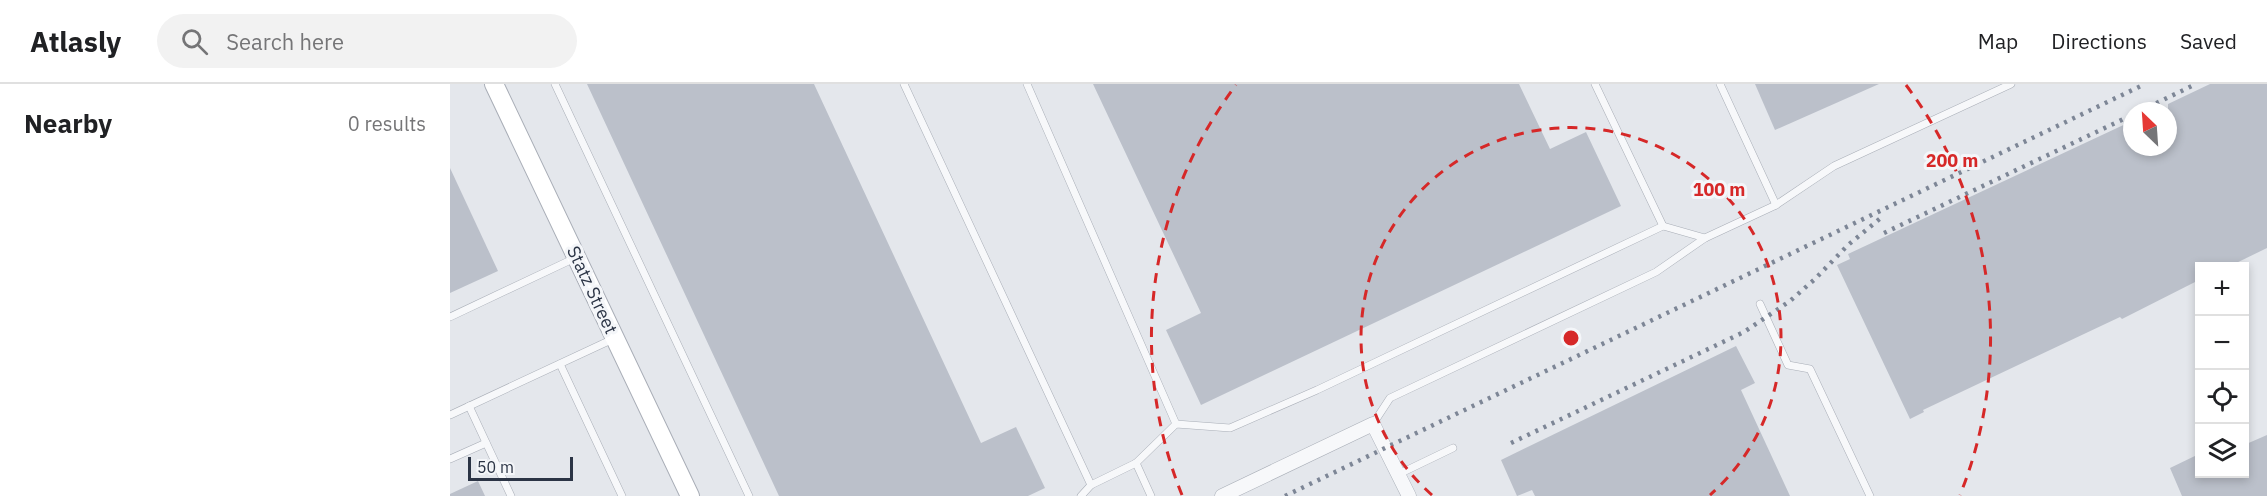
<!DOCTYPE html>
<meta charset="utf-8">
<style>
body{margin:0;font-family:"IBM Plex Sans",sans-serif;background:#f2f2f2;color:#202124}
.controls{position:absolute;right:18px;bottom:18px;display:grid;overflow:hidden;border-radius:0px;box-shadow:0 3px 9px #0003}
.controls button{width:54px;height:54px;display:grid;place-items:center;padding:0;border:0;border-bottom:2px solid #e0e0e0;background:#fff;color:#202124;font:30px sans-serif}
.compass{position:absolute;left:1673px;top:18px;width:54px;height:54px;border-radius:50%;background:#fff;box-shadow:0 3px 9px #0003;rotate:335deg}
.scale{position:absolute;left:18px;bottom:15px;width:105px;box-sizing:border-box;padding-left:6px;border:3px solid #2b3445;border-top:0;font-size:16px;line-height:21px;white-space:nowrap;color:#2b3445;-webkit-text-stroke:4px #f4f6f9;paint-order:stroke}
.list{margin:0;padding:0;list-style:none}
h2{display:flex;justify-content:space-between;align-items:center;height:78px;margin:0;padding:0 24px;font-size:26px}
h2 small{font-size:20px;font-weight:400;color:#757577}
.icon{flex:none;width:33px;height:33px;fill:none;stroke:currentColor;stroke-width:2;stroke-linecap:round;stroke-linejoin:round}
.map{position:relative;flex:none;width:1817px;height:412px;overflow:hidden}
header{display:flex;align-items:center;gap:36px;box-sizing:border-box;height:84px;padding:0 30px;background:#fff;border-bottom:2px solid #e0e0e0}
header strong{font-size:28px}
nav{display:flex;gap:33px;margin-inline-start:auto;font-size:21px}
.search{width:420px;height:54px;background:#f2f2f2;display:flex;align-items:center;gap:15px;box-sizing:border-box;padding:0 21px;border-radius:33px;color:#757577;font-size:22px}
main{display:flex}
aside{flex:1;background:#fff}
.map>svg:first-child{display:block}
.building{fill:#bbc0ca}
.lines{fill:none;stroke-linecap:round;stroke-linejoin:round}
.lane-casing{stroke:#a9aeb7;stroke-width:8}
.street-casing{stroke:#a9aeb7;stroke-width:15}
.secondary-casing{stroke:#a9aeb7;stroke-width:20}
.lane{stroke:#f7f8fa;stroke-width:7}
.street{stroke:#f7f8fa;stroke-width:14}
.secondary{stroke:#fff;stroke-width:18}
.rail{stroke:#7d8696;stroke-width:4.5;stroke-dasharray:3 6;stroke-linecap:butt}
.ring{fill:none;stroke:#d62828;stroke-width:3;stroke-dasharray:10 8}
.labels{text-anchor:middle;stroke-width:6;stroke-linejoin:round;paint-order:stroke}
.street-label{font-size:18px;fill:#2b3445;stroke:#f4f6f9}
.centre{fill:#d62828;stroke:#f4f6f9;stroke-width:3}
.ring-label{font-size:18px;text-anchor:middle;font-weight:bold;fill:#d62828;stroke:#f4f6f9;stroke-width:6;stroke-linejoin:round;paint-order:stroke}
</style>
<header>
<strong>Atlasly</strong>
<div class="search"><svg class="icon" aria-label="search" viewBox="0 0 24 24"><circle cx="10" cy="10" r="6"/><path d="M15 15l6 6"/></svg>Search here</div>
<nav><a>Map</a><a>Directions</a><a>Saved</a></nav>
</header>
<main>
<aside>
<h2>Nearby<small>0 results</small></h2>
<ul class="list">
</ul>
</aside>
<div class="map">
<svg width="1817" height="412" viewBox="0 0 1817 412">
<rect width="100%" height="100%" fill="#e4e7ec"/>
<g class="building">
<path d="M137,0h227l167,359 35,-16 29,61 -17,8h-249z"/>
<path d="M643,0h426l31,65 36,-17 35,74 -420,199 -35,-75 35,-17z"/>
<path d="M1305,0h124l-104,46z"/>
<path d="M1760,0h57v164l-39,19h-29v13l-77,39 -2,-2 -197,93 1,2 -14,7 -73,-154 13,-6 -2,-5 284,-133v26h36v-43z"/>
<path d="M0,84l48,103 -48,22z"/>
<path d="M1286,262l19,37 -14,7 49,106h-255l-3,-6 -15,6 -16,-36z"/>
<path d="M1817,351v61h-85l-12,-28 29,-14v20h45v-29z"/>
<path d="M28,397l7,15h-35v-2z"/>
</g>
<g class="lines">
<g class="lane-casing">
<g id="lane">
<path d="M105,0l194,412"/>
<path d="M454,0l187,401"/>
<path d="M577,0l149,340"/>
<path d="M1145,0l68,142"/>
<path d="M1270,0l56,121"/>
<path d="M1310,220l28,61 22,4 60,127"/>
<path d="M0,233l125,-59"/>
<path d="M110,280l62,132"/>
<path d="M19,322l42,90"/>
<path d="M0,331l163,-76"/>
<path d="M923,340l17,-26 266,-126 49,-34 71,-33 58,-39 177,-82"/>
<path d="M0,375l36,-16"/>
<path d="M686,379l15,33"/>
<path d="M949,390l54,-26"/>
<path d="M631,412l10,-11 45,-22 40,-39 54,4 87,-38 346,-164 42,12"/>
</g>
</g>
<g class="street-casing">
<path id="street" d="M772,412l151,-72 36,72"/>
</g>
<g class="secondary-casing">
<path id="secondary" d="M44,0l196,412"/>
</g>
<use href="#lane" class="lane"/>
<use href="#street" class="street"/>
<use href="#secondary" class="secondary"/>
<g class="rail">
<path d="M1690,27l56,-27"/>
<path d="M1434,149l248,-118"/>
<path d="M1061,359l233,-111 46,-31 25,-22 33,-34 34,-28"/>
<path d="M835,412l860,-412"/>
</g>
</g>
<g class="ring">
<path d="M982 411A210 210 0 1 1 1260 411"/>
<path d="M732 411A420 420 0 0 1 786 1M1456 1A420 420 0 0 1 1510 411"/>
</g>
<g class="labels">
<g class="street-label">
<text transform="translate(142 206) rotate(65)" y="6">Statz Street</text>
</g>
</g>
<circle cx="1121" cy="254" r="9" class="centre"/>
<g class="ring-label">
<text x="1502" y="83">200 m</text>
<text x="1269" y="112">100 m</text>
</g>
</svg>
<div class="controls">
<button>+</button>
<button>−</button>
<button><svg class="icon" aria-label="locate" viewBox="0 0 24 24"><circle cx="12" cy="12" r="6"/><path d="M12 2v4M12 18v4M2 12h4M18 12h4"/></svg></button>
<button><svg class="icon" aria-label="layers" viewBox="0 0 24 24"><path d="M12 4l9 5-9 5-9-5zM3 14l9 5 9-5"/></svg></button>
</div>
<svg class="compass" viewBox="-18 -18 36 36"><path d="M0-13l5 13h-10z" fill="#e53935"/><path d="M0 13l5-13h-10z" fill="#757577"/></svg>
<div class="scale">50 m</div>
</div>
</main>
